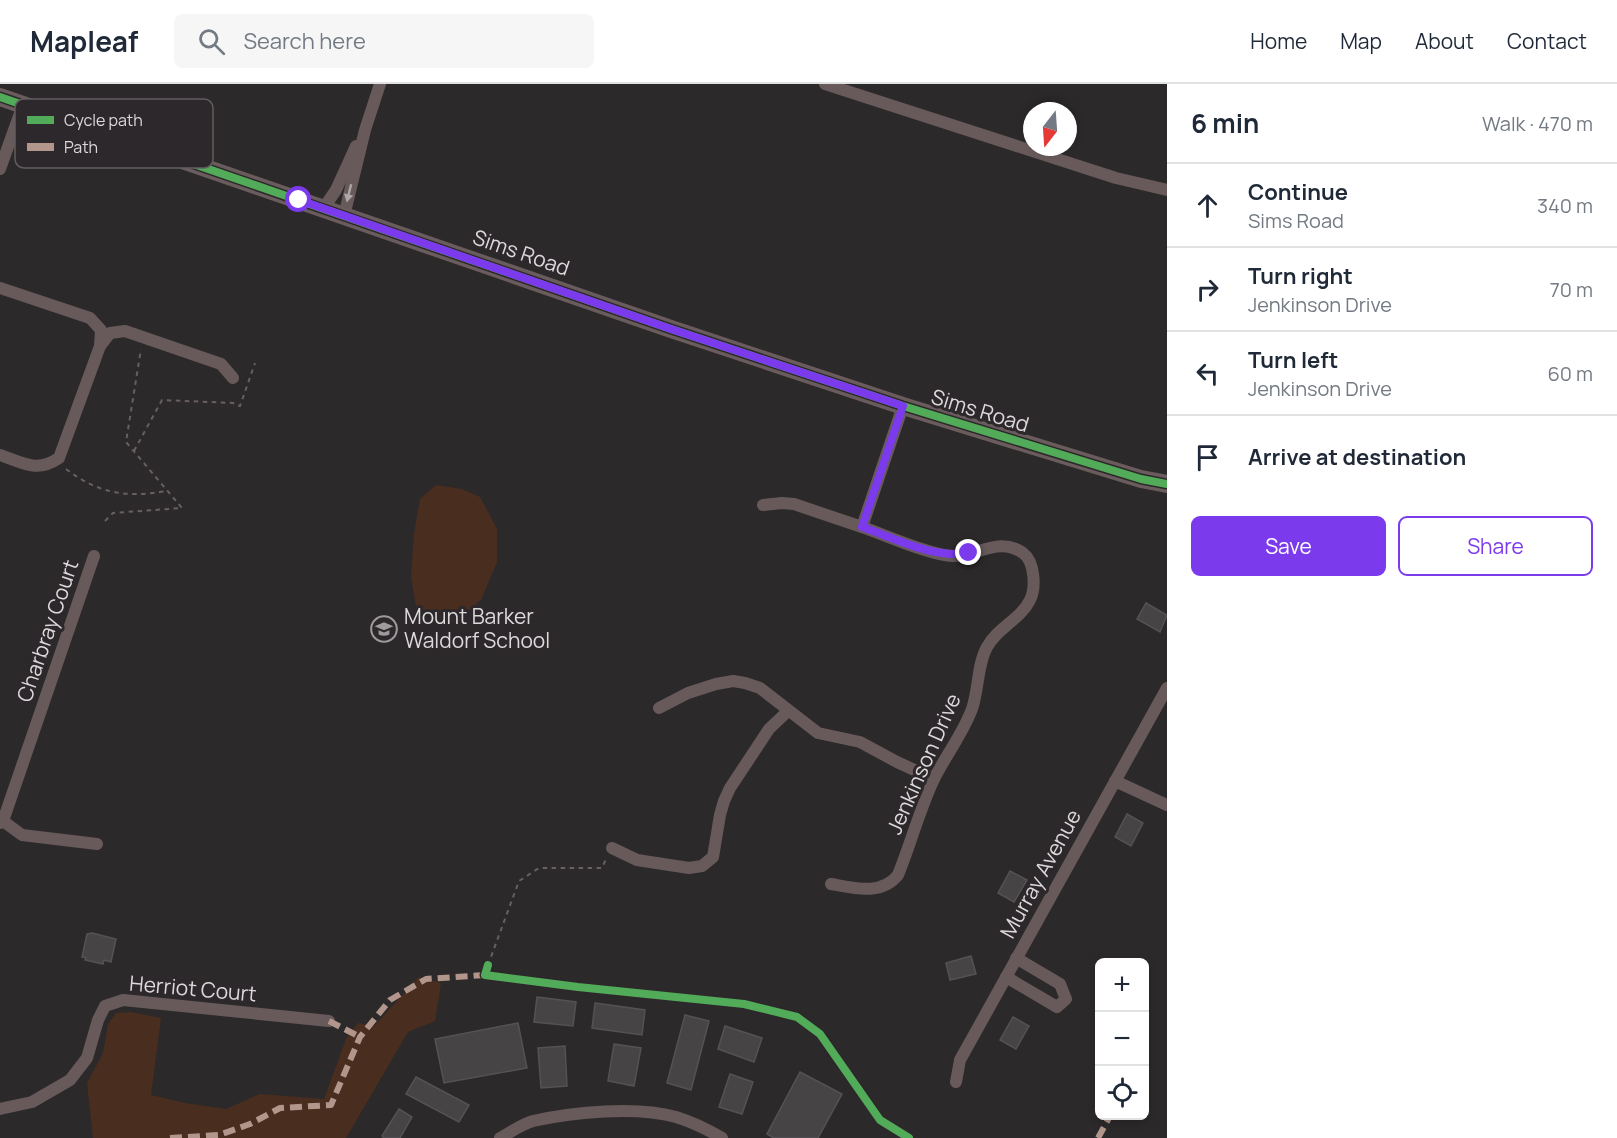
<!DOCTYPE html>
<meta charset="utf-8">
<style>
body{margin:0;font-family:Manrope,sans-serif;background:#f6f6f7;color:#1f2937}
.controls{position:absolute;right:18px;bottom:18px;display:grid;overflow:hidden;border-radius:9px;box-shadow:0 3px 9px #0003}
.controls button{width:54px;height:54px;display:grid;place-items:center;padding:0;border:0;border-bottom:2px solid #e0e1e3;background:#fff;color:#1f2937;font:30px sans-serif}
.compass{position:absolute;left:1023px;top:18px;width:54px;height:54px;border-radius:50%;background:#fff;box-shadow:0 3px 9px #0003;rotate:197deg}
.stop{position:absolute;width:18px;height:18px;margin:-14px;border:4px solid #7c3aed;border-radius:50%;background:#fff}
.stop.end{background:#7c3aed;border-color:#fff;box-shadow:0 2px 6px #0008}
.list{margin:0;padding:0;list-style:none}
h2{display:flex;justify-content:space-between;align-items:center;height:78px;margin:0;padding:0 24px;font-size:26px}
h2 small{font-size:20px;font-weight:400;color:#747a83}
.list li{display:grid;grid-template-columns:39px 1fr auto;gap:18px;align-items:center;box-sizing:border-box;height:84px;padding:0 24px;border-top:2px solid #e0e1e3}
.list b{display:block;font-size:22px;white-space:nowrap}
.list p{margin:0;font-size:20px;white-space:nowrap;color:#747a83}
.list em{font-size:20px;font-style:normal;color:#747a83}
.actions{display:flex;gap:12px;padding:18px 24px}
.actions a{flex:1;padding:14px 0;border:2px solid #7c3aed;border-radius:9px;text-align:center;font-size:21px;color:#7c3aed}
.actions .main{background:#7c3aed;color:#fff}
.icon{flex:none;width:33px;height:33px;fill:none;stroke:currentColor;stroke-width:2;stroke-linecap:round;stroke-linejoin:round}
.map{position:relative;flex:none;width:1167px;height:1054px;overflow:hidden}
header{display:flex;align-items:center;gap:36px;box-sizing:border-box;height:84px;padding:0 30px;background:#fff;border-bottom:2px solid #e0e1e3}
header strong{font-size:28px}
nav{display:flex;gap:33px;margin-inline-start:auto;font-size:21px}
.search{width:420px;height:54px;background:#f6f6f7;display:flex;align-items:center;gap:15px;box-sizing:border-box;padding:0 21px;border-radius:9px;color:#747a83;font-size:22px}
main{display:flex}
aside{flex:1;background:#fff}
.map>svg:first-child{display:block}
.green{fill:#492d1f}
.building{fill:#474446;stroke:#545254;stroke-width:1.5}
.lines{fill:none;stroke-linecap:round;stroke-linejoin:round}
.path{stroke:#685f60;stroke-width:2;stroke-dasharray:4.5 4.5;stroke-linecap:butt}
.street{stroke:#685a5b;stroke-width:12}
.secondary{stroke:#6a5c5d;stroke-width:18}
.quiet{stroke:#b2968c;stroke-width:6;stroke-dasharray:12 6;stroke-linecap:butt}
.cycleway-casing{stroke:#2d282b;stroke-width:11}
.cycleway{stroke:#51ab58;stroke-width:8}
.oneway{fill:#aea6a8}
.route{stroke:#7c3aed;stroke-width:8}
.labels{text-anchor:middle;stroke-width:6;stroke-linejoin:round;paint-order:stroke}
.street-label{font-size:21px;fill:#dcd9db;stroke:#2d282b}
.poi-label{font-size:21px;fill:#dcd9db;stroke:#2d282b;text-anchor:start}
.key{fill:#2d282b;stroke:#625d60;stroke-width:1.5}
.key-label{font-size:16px;fill:#dcd9db}
</style>
<header>
<strong>Mapleaf</strong>
<div class="search"><svg class="icon" aria-label="search" viewBox="0 0 24 24"><circle cx="10" cy="10" r="6"/><path d="M15 15l6 6"/></svg>Search here</div>
<nav><a>Home</a><a>Map</a><a>About</a><a>Contact</a></nav>
</header>
<main>
<div class="map">
<svg width="1167" height="1054" viewBox="0 0 1167 1054">
<rect width="100%" height="100%" fill="#2c292b"/>
<g class="green">
<path d="M436,401l26,4 18,8 17,32v33l-16,38 -25,23 -20,-4 -20,-12 -5,-31 3,-42 6,-35z"/>
<path d="M419,893l22,6 -6,38 -27,11 -62,106h-253l-6,-55 16,-30 5,-29 8,-11 15,-1 30,6 -10,77 34,8 41,6 34,-15 64,5 22,-60 12,-16 16,3z"/>
</g>
<g class="building">
<path d="M1146,519l21,12 -7,17 -23,-13z"/>
<path d="M1127,730l16,9 -12,23 -16,-9z"/>
<path d="M1010,787l17,9 -13,22 -16,-9z"/>
<path d="M92,849l24,6 -5,23 -7,-2 -1,4 -18,-4 1,-2 -4,-1 5,-23z"/>
<path d="M971,872l5,18 -26,6 -4,-17z"/>
<path d="M537,913l39,5 -3,24 -39,-4z"/>
<path d="M595,919l50,7 -3,25 -50,-7z"/>
<path d="M685,931l24,6 -18,69 -24,-7z"/>
<path d="M1013,933l16,9 -13,23 -16,-9z"/>
<path d="M518,939l9,45 -83,15 -9,-44z"/>
<path d="M725,942l37,12 -8,24 -36,-13z"/>
<path d="M614,960l27,4 -7,38 -26,-5z"/>
<path d="M565,962l2,40 -26,2 -3,-40z"/>
<path d="M800,988l42,22 -24,44h-44l-7,-4z"/>
<path d="M730,990l23,8 -11,32 -23,-7z"/>
<path d="M416,993l53,28 -10,17 -53,-28z"/>
<path d="M399,1025l13,8 -12,21h-16l-2,-2z"/>
</g>
<g class="lines">
<g class="path">
<path d="M134,367l28,-51 71,3 7,3 15,-43"/>
<path d="M66,385c33,25 61,29 101,22"/>
<path d="M105,437l8,-8 69,-5 -56,-66 15,-93"/>
<path d="M488,881l31,-84 20,-13h63l4,-9"/>
</g>
<g class="street">
<path d="M825,0l291,94 51,12"/>
<path d="M0,85l23,-64"/>
<path d="M323,125l13,-19 20,-44"/>
<path d="M344,132l21,-86 15,-46"/>
<path d="M0,204l90,30 11,12 -1,16 -41,112c-22,15 -36,5 -59,-3"/>
<path d="M100,262l10,-13 15,-2 96,33 12,14"/>
<path d="M763,421l19,-2 12,1 68,23"/>
<path d="M659,624l29,-15 28,-9 17,-3 12,2 15,5 58,45 42,9 37,20 37,17"/>
<path d="M1115,697l52,24"/>
<path d="M3,737l19,14 75,9"/>
<path d="M0,739l3,-2 91,-265"/>
<path d="M612,764l25,12 52,8 13,-2 11,-9 7,-42 4,-14 6,-13 39,-59 19,-18"/>
<path d="M831,800c23,4 50,12 67,-9 13,-32 22,-67 37,-98 12,-23 28,-44 37,-68 7,-20 5,-44 15,-62 10,-19 34,-28 43,-47 6,-12 5,-38 -7,-47 -24,-17 -45,3 -70,3 -21,0 -70,-22 -91,-29l41,-121"/>
<path d="M1006,893l51,30 9,-8 -6,-15 -44,-26"/>
<path d="M956,998l4,-22 207,-372"/>
<path d="M0,1025l32,-7 38,-22 17,-22 11,-38 7,-14 18,-6 206,21"/>
<path d="M500,1054c11,-6 22,-14 33,-17 41,-9 103,-15 143,-4 16,5 31,12 46,21"/>
</g>
<path class="secondary" d="M0,13l671,232 232,77 238,73 26,5"/>
<g class="quiet">
<path d="M329,937l31,16"/>
<path d="M170,1054l49,-3 31,-11 30,-16 51,-3 29,-68 30,-37 36,-21 59,-4"/>
<path d="M1098,1054l12,-22"/>
</g>
<g class="cycleway-casing">
<g id="cycleway">
<path d="M0,13l671,232 232,77 238,73 26,5"/>
<path d="M488,881l-3,10 93,12 166,17 53,13 23,17 60,86 29,18"/>
</g>
</g>
<use href="#cycleway" class="cycleway"/>
</g>
<defs><path id="oneway-solid" d="M-6-.8H1V-3.2L6.5 0L1 3.2V.8H-6Z" transform="scale(1.5)"/></defs>
<use class="oneway" href="#oneway-solid" transform="translate(349 109) rotate(104)"/>
<g class="lines">
<path class="route" d="M299,116l372,129 232,77 -41,121c33,11 71,32 107,26"/>
</g>
<defs>
<g id="school-ring" transform="scale(1.35)"><circle r="9.5" fill="#2d282b" stroke="#9e9b9d" stroke-width="1.5"/><path d="M0-5L7-2L0 1L-7-2ZM-4 1L0 2.5L4 1V4Q0 6-4 4Z" fill="#9e9b9d"/></g>
</defs>
<g fill-rule="evenodd">
<use href="#school-ring" x="384" y="545"/>
</g>
<g class="labels">
<g class="street-label">
<text transform="translate(521 169) rotate(19)" y="7">Sims Road</text>
<text transform="translate(980 327) rotate(17)" y="7">Sims Road</text>
<text transform="translate(48 547) rotate(-71)" y="7">Charbray Court</text>
<text transform="translate(924 680) rotate(-66)" y="7">Jenkinson Drive</text>
<text transform="translate(1041 790) rotate(-61)" y="7">Murray Avenue</text>
<text transform="translate(193 905) rotate(5)" y="7">Herriot Court</text>
</g>
<g class="poi-label">
<text x="404" y="540">Mount Barker<tspan x="404" dy="24">Waldorf School</tspan></text>
</g>
</g>
<rect x="15" y="15" width="198" height="69" rx="9" class="key"/>
<rect x="27" y="32" width="27" height="8" fill="#51ab58"/>
<rect x="27" y="59" width="27" height="8" fill="#b2968c"/>
<g class="key-label">
<text x="64" y="42">Cycle path</text>
<text x="64" y="69">Path</text>
</g>
</svg>
<div class="controls">
<button>+</button>
<button>−</button>
<button><svg class="icon" aria-label="locate" viewBox="0 0 24 24"><circle cx="12" cy="12" r="6"/><path d="M12 2v4M12 18v4M2 12h4M18 12h4"/></svg></button>
</div>
<svg class="compass" viewBox="-18 -18 36 36"><path d="M0-13l5 13h-10z" fill="#e53935"/><path d="M0 13l5-13h-10z" fill="#747a83"/></svg>
<div class="stop" style="left:299px;top:116px"></div>
<div class="stop end" style="left:969px;top:469px"></div>
</div>
<aside>
<h2>6 min<small>Walk · 470 m</small></h2>
<ul class="list">
<li><svg class="icon" aria-label="ahead" viewBox="0 0 24 24"><path d="M12 20V5M6 11l6-6 6 6"/></svg><div><b>Continue</b><p>Sims Road</p></div><em>340 m</em></li>
<li><svg class="icon" aria-label="right" viewBox="0 0 24 24"><path d="M7 20v-9h11M14 6l5 5-5 5"/></svg><div><b>Turn right</b><p>Jenkinson Drive</p></div><em>70 m</em></li>
<li><svg class="icon" aria-label="left" viewBox="0 0 24 24"><path d="M17 20v-9H6M10 6l-5 5 5 5"/></svg><div><b>Turn left</b><p>Jenkinson Drive</p></div><em>60 m</em></li>
<li><svg class="icon" aria-label="arrive" viewBox="0 0 24 24"><path d="M6 21V4h12l-3 4 3 4H6"/></svg><div><b>Arrive at destination</b></div></li>
</ul>
<div class="actions"><a class="main">Save</a><a>Share</a></div>
</aside>
</main>
